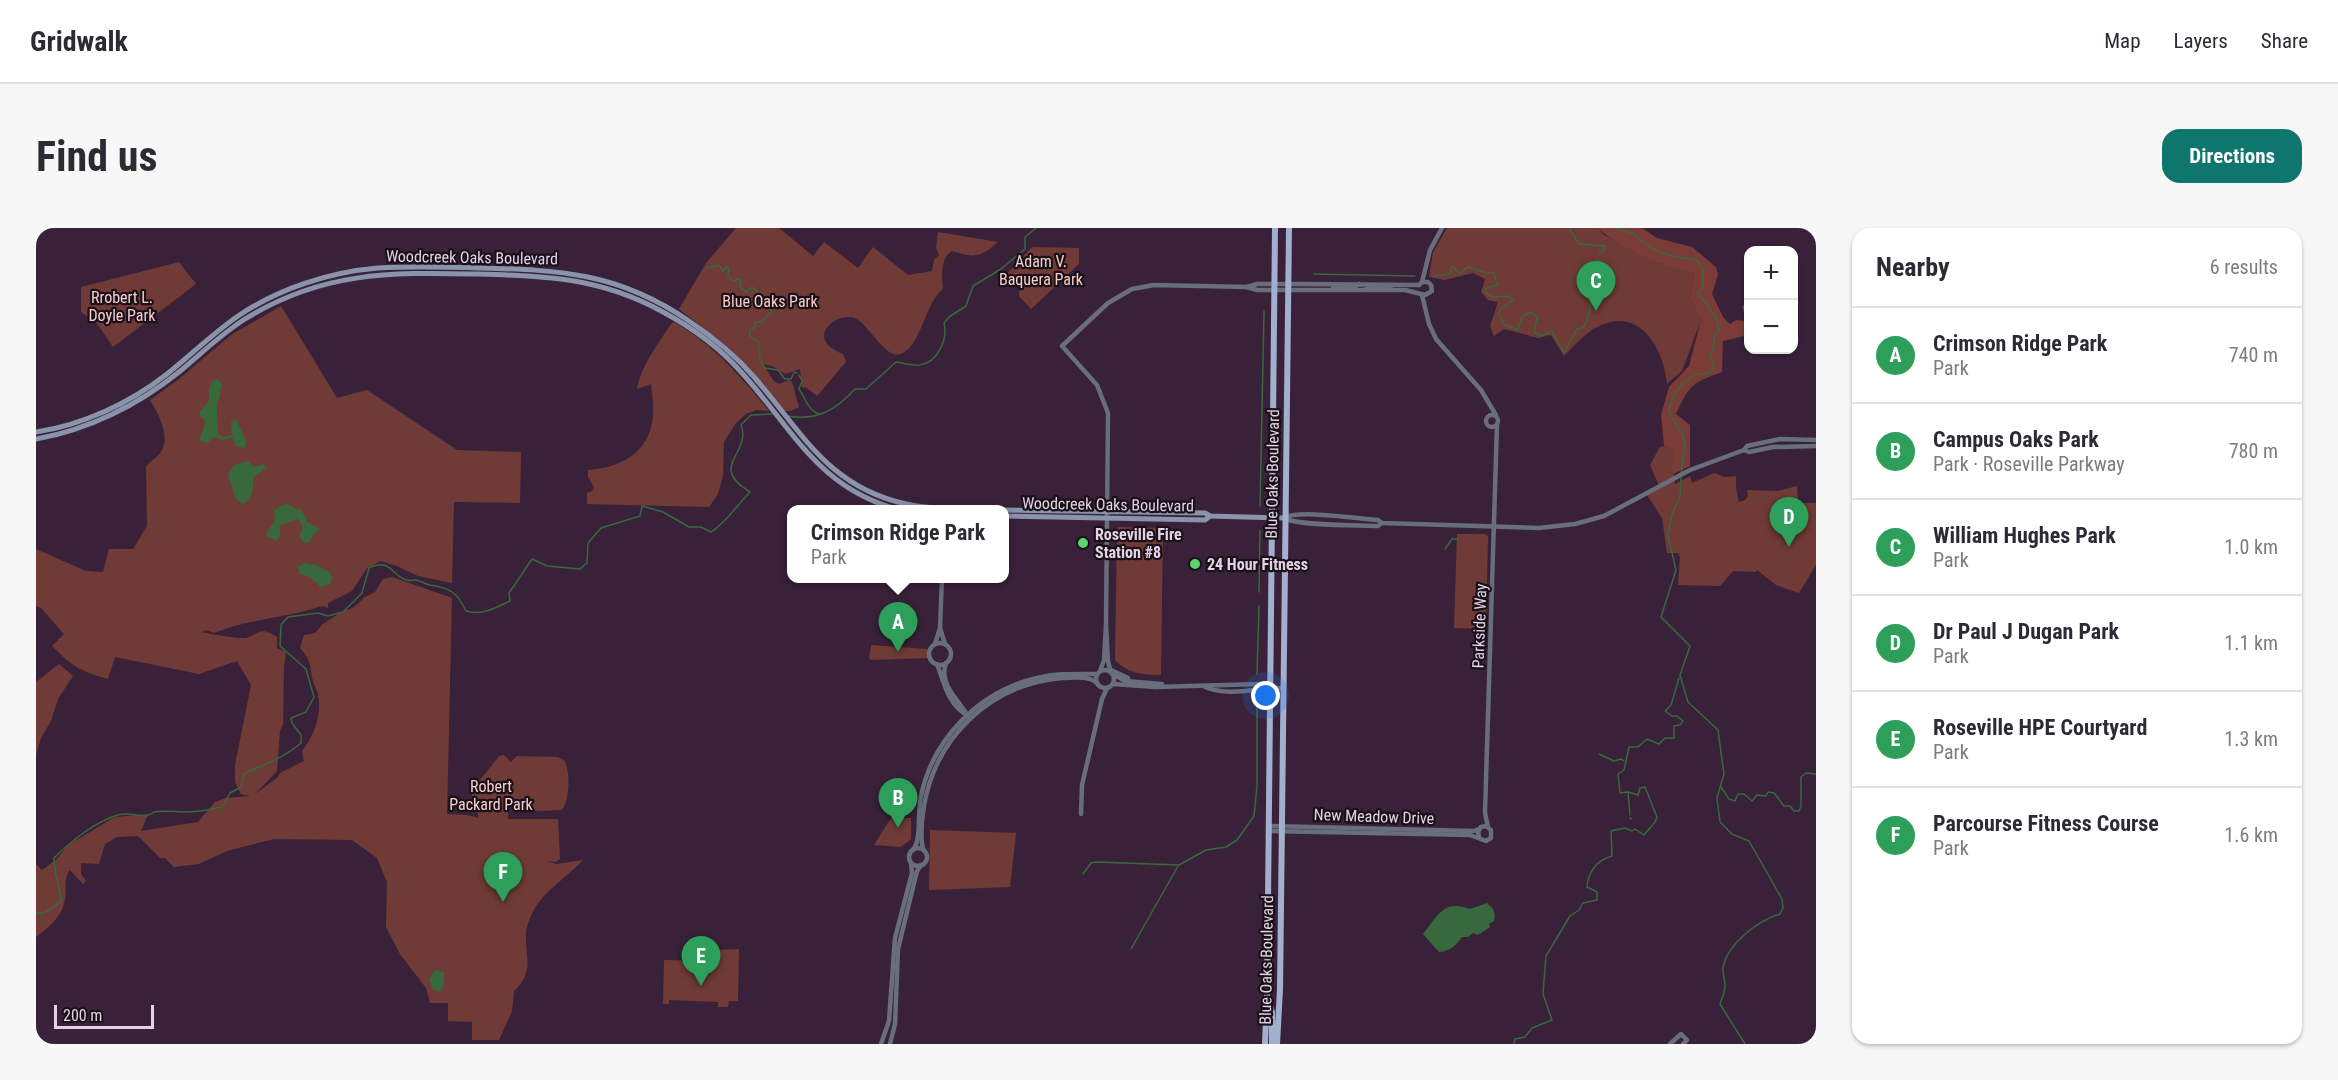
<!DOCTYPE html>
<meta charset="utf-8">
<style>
body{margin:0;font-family:"Roboto Condensed",sans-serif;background:#f7f7f7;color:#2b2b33}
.controls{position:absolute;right:18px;top:18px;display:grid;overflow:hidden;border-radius:12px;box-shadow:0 2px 4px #0004}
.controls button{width:54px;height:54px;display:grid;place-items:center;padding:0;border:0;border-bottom:2px solid #e1e1e2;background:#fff;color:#2b2b33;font:30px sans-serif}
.scale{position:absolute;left:18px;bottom:15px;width:100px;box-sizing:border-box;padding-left:6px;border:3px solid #e3d4e3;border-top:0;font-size:16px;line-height:21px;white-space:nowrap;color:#e3d4e3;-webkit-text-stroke:4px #1a101a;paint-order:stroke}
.you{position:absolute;left:1230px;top:468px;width:21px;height:21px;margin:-15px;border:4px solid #fff;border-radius:50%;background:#1a73e8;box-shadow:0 0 0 9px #1a73e833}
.badge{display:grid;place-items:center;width:39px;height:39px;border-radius:50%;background:#0f766e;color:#fff;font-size:20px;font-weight:700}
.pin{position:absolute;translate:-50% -50px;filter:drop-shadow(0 2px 3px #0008)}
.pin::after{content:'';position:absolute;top:32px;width:21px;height:18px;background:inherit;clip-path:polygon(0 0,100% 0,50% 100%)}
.popup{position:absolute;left:751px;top:277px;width:222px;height:78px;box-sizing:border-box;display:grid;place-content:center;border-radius:12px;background:#fff;filter:drop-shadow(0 2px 4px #0005);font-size:20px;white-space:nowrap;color:#7c7c81}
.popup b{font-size:22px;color:#2b2b33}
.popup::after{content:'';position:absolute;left:50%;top:100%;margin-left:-12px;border:12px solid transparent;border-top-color:#fff}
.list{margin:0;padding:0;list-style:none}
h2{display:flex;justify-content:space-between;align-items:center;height:78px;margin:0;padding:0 24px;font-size:26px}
h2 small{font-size:20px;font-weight:400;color:#7c7c81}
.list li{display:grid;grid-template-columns:39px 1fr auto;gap:18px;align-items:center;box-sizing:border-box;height:96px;padding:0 24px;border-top:2px solid #e1e1e2}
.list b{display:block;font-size:22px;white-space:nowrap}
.list p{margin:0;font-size:20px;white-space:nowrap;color:#7c7c81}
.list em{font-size:20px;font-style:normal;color:#7c7c81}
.map{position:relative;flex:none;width:1780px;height:816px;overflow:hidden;border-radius:18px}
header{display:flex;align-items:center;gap:36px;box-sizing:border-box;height:84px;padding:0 30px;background:#fff;border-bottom:2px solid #e1e1e2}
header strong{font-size:28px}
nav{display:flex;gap:33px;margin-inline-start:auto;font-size:21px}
.intro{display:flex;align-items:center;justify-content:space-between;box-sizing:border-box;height:144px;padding:0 36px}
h1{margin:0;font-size:42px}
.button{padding:15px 27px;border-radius:18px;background:#0f766e;color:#fff;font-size:21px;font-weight:700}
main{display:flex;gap:36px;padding:0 36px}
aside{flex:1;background:#fff;border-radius:18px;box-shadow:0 2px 4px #0004}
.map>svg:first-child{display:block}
.green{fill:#703b36}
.forest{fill:#7b3c37}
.water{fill:#37693d}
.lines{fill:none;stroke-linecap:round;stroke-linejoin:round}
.stream{stroke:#37693d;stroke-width:1.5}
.tertiary{stroke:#686e7c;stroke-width:4.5}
.secondary{stroke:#8993aa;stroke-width:5}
.primary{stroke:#a3b0cd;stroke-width:6}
.poi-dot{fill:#5ad56e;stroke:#1a101a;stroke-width:2}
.labels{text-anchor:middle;stroke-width:4.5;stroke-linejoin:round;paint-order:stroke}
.street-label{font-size:16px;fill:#e3d4e3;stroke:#1a101a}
.park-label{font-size:16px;fill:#f7cec9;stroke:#1a101a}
.poi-label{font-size:16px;font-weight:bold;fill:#e3d4e3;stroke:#1a101a;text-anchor:start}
</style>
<header>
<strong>Gridwalk</strong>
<nav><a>Map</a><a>Layers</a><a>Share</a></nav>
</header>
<div class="intro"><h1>Find us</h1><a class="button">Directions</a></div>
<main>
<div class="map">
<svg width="1780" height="816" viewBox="0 0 1780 816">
<rect width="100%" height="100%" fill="#392239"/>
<g class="green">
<path d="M700,0h43l34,28 11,-14 34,26 15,-21 35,28 24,-4 2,-11 5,-5 -3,-7 2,-16 60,10c-18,16 -23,16 -46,9 -12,7 -10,25 -9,38 -19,15 -21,56 -42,65 -16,6 -32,-30 -46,-36 -19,-7 -52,21 -12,36l3,8 -29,34 -10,-8 -5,-1 -2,-18 -15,5 -13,-8 -9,-2 11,17 5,3 10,-4 3,2 7,25 -8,4h-7l-55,-63 -50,-39 27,-46z"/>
<path d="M1411,0h151l6,7 57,29 21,3 12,8 -4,23 11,22 -19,51 -15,13c-3,-34 -26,-78 -68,-58 -13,6 -25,20 -35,30l-13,-21 -13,3 -34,-9 -10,7 -4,-10 8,-24 -10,-2 -7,-8 4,-13 -12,-6 -28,7 -16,-3 4,-25z"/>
<path d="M996,19l47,1v16l-48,45 -12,-13 1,-11 -2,-4 -7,-2 -6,5 -5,-3z"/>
<path d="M143,34l17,22 -83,63 -17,-25 -15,-10v-25z"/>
<path d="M245,78l56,92 30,-8 90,60 64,2 -1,51 -66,-1 -2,81 -34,-7 -21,-10 -16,-5 -14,7 -15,23 -24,12v5l-6,-2c-35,12 -74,13 -108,27l-8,-3 -4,2c7,2 38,7 44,6 16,-5 13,-12 31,-1v11l9,4 -2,15 -1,57 -3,7 -3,40 -22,23 22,-16 3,-5 24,-12 -2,-10c12,-14 20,-37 16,-57 -1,-4 -4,-9 -5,-13 -4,-17 -1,-20 -13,-33l4,-13 11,-2 8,-9 18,-12 12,-4 12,-11 10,-5 8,-13 9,-2 60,21 -5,216 20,1 12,3 -7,-24 1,-5 26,-33 5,-1 7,7 6,-6 41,1 7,4c5,13 5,37 -3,49 -15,0 -46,6 -53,-11l-1,20h50l2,40 -5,3 -9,-1 10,3 27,-4c-19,21 -41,30 -53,58 -13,30 11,48 -16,73l-2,20 -13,29h-27v-18l-24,-1v-18h-18l-4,-15 -26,-34 -14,-27 1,-45 -10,-24 -25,-18 -78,-1 -47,12 -28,13 -25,3 -9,-9h-5l-22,-22 -21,1 -12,7 -6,20 -18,-1v11l5,7 -3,3 -13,-14c-7,8 -3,19 -5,29 -2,17 -16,28 -29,38v-73l6,6 15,-11 11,-14 47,-28 33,-3 -7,17 57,-9 17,-20 10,-4 25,-2 -9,-2 -6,-12v-17l16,-80 -14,-24 -38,13 -84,-17 -7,22c-28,-8 -35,-12 -56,-33l12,-12 -23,-26 -5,-2v-57l50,22 17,1 6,-23h24l14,-23 -1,-60c4,-4 11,-9 15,-14 10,-16 -3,-39 -11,-52l29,-21 52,-44z"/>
<path d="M638,94c39,22 67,55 95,89l-13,-1 -10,4 -10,9 -12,19 -1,34 -5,18 -9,13 -122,-3v-11l5,-2 2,-4 -6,-10v-7c32,-2 62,-17 65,-54 1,-10 -1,-22 -2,-32l-14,5c4,-23 21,-45 34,-65z"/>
<path d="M1628,218l8,3 3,35 15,-8 2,7 22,-10 11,4 11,-1v12l3,14 6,-2 3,-4 -1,-6 31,1 19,-5 1,17h18v62l-17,28 -23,-8 -19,-15 -1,2 -23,-1 -13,15 -42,-1 2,-28 -2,-4h-11l-5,-35 -15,-23 13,-7 -10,-23 10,-18z"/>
<path d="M1081,299l46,1 -2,147c-18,0 -34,-2 -46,-15z"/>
<path d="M1421,306h28l3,2 -2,93 -32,-1z"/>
<path d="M835,417l56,4 1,9 -57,2 -2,-2z"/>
<path d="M23,436l14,12 -15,23 -7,22 -10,17 -5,17v-73z"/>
<path d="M855,590h20v21l-10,8 -27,-2z"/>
<path d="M894,602l86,3 -6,54 -81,3z"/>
<path d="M667,719h5l1,3 30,-1 -1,52h-9l-1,6h-10v-5l-49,-2v4h-6l1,-44 39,1z"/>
</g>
<path class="forest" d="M1562,0h44l15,10 35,9 24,20 2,7 -6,20 11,23 7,7 6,-4 12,1v14l-25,6 -1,31c-30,11 -32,12 -46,42l14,11v41l-17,8 -1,-25 -8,-3 -3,-31 8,-28 20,-21 12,-46 -11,-22 4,-23c-14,-10 -20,-6 -35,-12 -15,-5 -51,-24 -61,-35z"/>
<g class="water">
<path d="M182,151l4,5 -5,22 1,28 6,3 8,-2 -1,-13 5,-3 10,22 -1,7 -9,-2 -4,-9 -7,3 -11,-3 -7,6 -8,-2 6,-17 -1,-5 -5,-3 1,-4 9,-11v-11l3,-9z"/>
<path d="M212,233l6,6 10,-3 2,4 -12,9c-2,10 1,23 -12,27l-6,-5 -8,-24 6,-10z"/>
<path d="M251,275l7,5 8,2 5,12 11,6 1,2 -6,5 -3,7 -5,1 -6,-6 4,-9 -5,-9 -18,6v11l-3,5 -12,-6 10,-14 -1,-11z"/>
<path d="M268,335l12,2 14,7 2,6 -2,6 -9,3 -11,-10 -10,-3 -2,-7z"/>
<path d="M1451,675c7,6 9,9 7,18l-5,3 1,3 -12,8 -5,-2 -5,4h-6c-6,8 -11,14 -23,15l-16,-18c15,-19 21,-35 47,-25z"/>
<path d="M399,742l9,2v10l-3,9 -8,-1 -4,-11z"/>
</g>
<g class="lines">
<g class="stream">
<path d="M1533,0l10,16 26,2v3l-6,5"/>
<path d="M1579,0l17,5 19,15 17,7 28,5 7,9v19l-5,5 19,26 2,12 -5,5v10l-4,11 4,8 -4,8 -15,2 -12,8 -10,13 -4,13 1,5 13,21 2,10 -3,19 -2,33 -8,17 -4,21 8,35 -15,47 29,29 -10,29 8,27 30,28 6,44 -7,24 3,24 12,12 17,7 33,58 1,9 -3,6c-21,6 -52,29 -57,53 -1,5 2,13 2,19 0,6 -3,12 -5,18l25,40"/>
<path d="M671,40l12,-3 4,6 3,-4 3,1 -1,9 6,4 4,-2 3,1 -1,7 6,5 6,-5 7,6 2,6 -8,-1 -2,3 7,6 8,-1 6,5 -10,11h-7l1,4 -6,5v5l8,6 2,18 5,8 13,2 7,9h6l3,-7 3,1"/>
<path d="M1278,46l101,2"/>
<path d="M1398,48l16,-2 2,-8 8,8 8,-7 18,6 7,-1 5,13 -12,3v5l7,4 15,-1 5,4 -13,9 -1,6 5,9 14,6c2,-9 4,-18 14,-17l5,4 -3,15 7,4 11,-5 12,22 13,-24 6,-1c12,-20 7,-47 15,-69"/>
<path d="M1707,78l4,16"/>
<path d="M763,147l3,6 -3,8c7,10 9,22 21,25"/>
<path d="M752,188c29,5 48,-6 67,-27h11l30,-27c8,1 17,4 24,3 18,-3 28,-26 24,-42l5,-6 17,-11 7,-20 28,-17 24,-20v-12l11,-9"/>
<path d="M1224,278l4,-195"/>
<path d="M1409,321l7,-10h5"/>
<path d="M1223,364l1,-62"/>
<path d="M1221,446l2,-68"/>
<path d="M1563,526l15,7 7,-2 3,2"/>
<path d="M1685,559l8,12 6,2 3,-7h6l8,7 5,-6 9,1 2,-4 6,1 10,13h6l4,5h5l2,-5v-29l5,-4 10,1"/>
<path d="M1592,564l2,23"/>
<path d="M1594,590l1,1"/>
<path d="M1047,646l8,-11 5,-1 83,3 27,-15 20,-3 11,-7 17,-24 3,-30v-86"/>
<path d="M0,685h8l17,-11c-1,-16 -7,-28 -7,-44 16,-16 42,-37 64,-43 11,-3 18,1 28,1 1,0 7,-3 8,-4 9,-2 22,0 32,0 12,0 25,-3 36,-5l8,-14 11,-6 3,-13c22,-11 37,-14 57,-31v-8l-9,-12 -1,-5 15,-6 8,-15 -8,-28 -26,-23 1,-21 7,-8 30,-4 10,3 15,-4 19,-19 7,-25c22,-10 21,6 37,12 4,1 7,0 10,0 5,1 9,4 14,5 20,3 27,7 36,26 16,5 29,-3 44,-10l-1,-8 23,-34 15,7 33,3 7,-6 1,-20 13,-15 39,-12 2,-10 21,6 26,15h12l10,5c16,-10 26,-27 39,-40 -43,-26 2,-38 -9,-67l10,-10 21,-1"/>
<path d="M1095,721l47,-83"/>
<path d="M1478,816l1,-5 10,-2 7,-9 20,-8 -9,-26 3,-38 24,-40 9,-6 4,-7 14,-3v-8l-10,-5c1,-16 11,-27 25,-31l-1,-25 14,-3 7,3 3,-2 9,6 11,-13 2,-5 -12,-30 -5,1 -2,7 -10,-3 -8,1 -2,-19 6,-4 5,-23h9l9,-8 12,5 6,-6h9v-12l6,-1 3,-4 -6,-5h-5l-7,-5 6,-6 8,-27"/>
</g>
<g class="tertiary">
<path d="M1386,54l8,-32 12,-22"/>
<path d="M1211,59l10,-3h40l122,1"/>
<path d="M1297,60l22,-1 4,-3"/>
<path d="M1328,62l5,-2 22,-2"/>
<path d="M1386,67l7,29 7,15 45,51 15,25"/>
<circle cx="1456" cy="193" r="6"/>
<path d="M1708,222l5,2 24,-5 43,-1"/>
<path d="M1248,290c15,-9 74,1 94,2l4,3 157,5 36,-4 29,-8 86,-46 54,-20 3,-4 33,-7 36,1"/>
<path d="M1248,290c13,8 76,7 94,8l4,-3"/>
<path d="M904,400l5,16"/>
<circle cx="904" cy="426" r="11"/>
<path d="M899,416l5,-16 2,-50"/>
<path d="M910,435c-8,21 13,37 22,53"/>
<path d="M901,436c7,18 11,41 30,51"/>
<circle cx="1069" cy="451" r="9"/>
<path d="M1075,442l17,8"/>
<path d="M1064,443l4,-11 2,-35"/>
<path d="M1075,445l-3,-12 -2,-36 2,-212 -11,-28 -35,-39 46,-43 24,-14 22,-4 93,2 10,3h148l20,5 7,-4 -1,-6 -3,-3h-6l-3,3"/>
<path d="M1077,446l12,7 37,3"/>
<path d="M1077,456l43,3 104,-3 10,4"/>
<path d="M1169,459c23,10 53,1 77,1"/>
<path d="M1045,586l1,-29 20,-86 5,-11"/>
<path d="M1232,598l206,5 5,-2"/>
<path d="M1452,599l-3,-14 12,-389"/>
<path d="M1232,603l202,4 16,6 5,-3v-8l-5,-4 -5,1 -3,5 1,5"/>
<circle cx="882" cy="629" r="9"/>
<path d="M877,622c9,-11 4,-39 8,-54 12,-58 59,-105 116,-118 20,-5 40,-4 60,-4"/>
<path d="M888,623c-5,-12 -2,-32 0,-45 12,-70 67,-122 138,-128 11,0 26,-3 35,5"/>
<path d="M845,816l8,-23 6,-83 17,-65 -1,-10"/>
<path d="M854,816l5,-20 3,-75 19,-78 4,-6"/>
<path d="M1634,816l11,-10 6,6 -4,4"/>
</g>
<g class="secondary">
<path d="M0,204c47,-7 94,-29 131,-58 24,-19 45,-40 71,-58 40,-27 91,-44 140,-48 34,-2 68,-1 102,0 82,2 139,5 209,53 24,16 46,34 65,56 48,55 74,110 152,127 23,5 46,5 70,6"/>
<path d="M0,211c52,-9 102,-34 143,-67 22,-18 42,-38 66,-53 76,-47 144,-47 230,-45 71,2 124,3 188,38 30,16 57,36 79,61 51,56 76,116 158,137"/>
<path d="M968,282l201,3 5,3 74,2"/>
<path d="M968,288l201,4 5,-4"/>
</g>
<g class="primary">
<path d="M1233,775l3,9v32"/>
<path d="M1229,816l2,-48 8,-768"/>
<path d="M1241,816l3,-55 9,-761"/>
</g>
</g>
<g class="poi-dot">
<circle cx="1047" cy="315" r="6"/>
<circle cx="1159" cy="336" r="6"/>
</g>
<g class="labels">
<g class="street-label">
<text transform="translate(436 29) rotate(1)" y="6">Woodcreek Oaks Boulevard</text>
<text transform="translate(1236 246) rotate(-89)" y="6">Blue Oaks Boulevard</text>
<text transform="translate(1072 276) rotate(1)" y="6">Woodcreek Oaks Boulevard</text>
<text transform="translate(1443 398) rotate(-88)" y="6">Parkside Way</text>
<text transform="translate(1338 588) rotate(2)" y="6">New Meadow Drive</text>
<text transform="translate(1230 732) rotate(-89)" y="6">Blue Oaks Boulevard</text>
</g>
<g class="park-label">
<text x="1005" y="39">Adam V.<tspan x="1005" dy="18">Baquera Park</tspan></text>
<text x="86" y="75">Rrobert L.<tspan x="86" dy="18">Doyle Park</tspan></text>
<text x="734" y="79">Blue Oaks Park</text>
<text x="455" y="564">Robert<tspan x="455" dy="18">Packard Park</tspan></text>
</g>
<g class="poi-label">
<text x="1059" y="312">Roseville Fire<tspan x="1059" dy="18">Station #8</tspan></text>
<text x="1171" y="342">24 Hour Fitness</text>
</g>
</g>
</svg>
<div class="controls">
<button>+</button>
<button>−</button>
</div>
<div class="scale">200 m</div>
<div class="you"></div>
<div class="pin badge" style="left:862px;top:424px;background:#2e9e5b">A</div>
<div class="popup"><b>Crimson Ridge Park</b>Park</div>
<div class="pin badge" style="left:862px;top:600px;background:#2e9e5b">B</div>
<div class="pin badge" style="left:1560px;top:83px;background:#2e9e5b">C</div>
<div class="pin badge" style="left:1753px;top:319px;background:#2e9e5b">D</div>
<div class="pin badge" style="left:665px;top:758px;background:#2e9e5b">E</div>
<div class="pin badge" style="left:467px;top:674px;background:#2e9e5b">F</div>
</div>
<aside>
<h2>Nearby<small>6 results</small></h2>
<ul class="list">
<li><span class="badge" style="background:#2e9e5b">A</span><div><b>Crimson Ridge Park</b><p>Park</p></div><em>740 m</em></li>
<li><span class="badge" style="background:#2e9e5b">B</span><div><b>Campus Oaks Park</b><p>Park · Roseville Parkway</p></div><em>780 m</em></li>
<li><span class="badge" style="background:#2e9e5b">C</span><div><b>William Hughes Park</b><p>Park</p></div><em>1.0 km</em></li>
<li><span class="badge" style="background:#2e9e5b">D</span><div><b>Dr Paul J Dugan Park</b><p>Park</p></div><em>1.1 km</em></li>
<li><span class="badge" style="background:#2e9e5b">E</span><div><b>Roseville HPE Courtyard</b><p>Park</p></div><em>1.3 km</em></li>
<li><span class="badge" style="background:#2e9e5b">F</span><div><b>Parcourse Fitness Course</b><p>Park</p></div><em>1.6 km</em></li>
</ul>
</aside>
</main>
